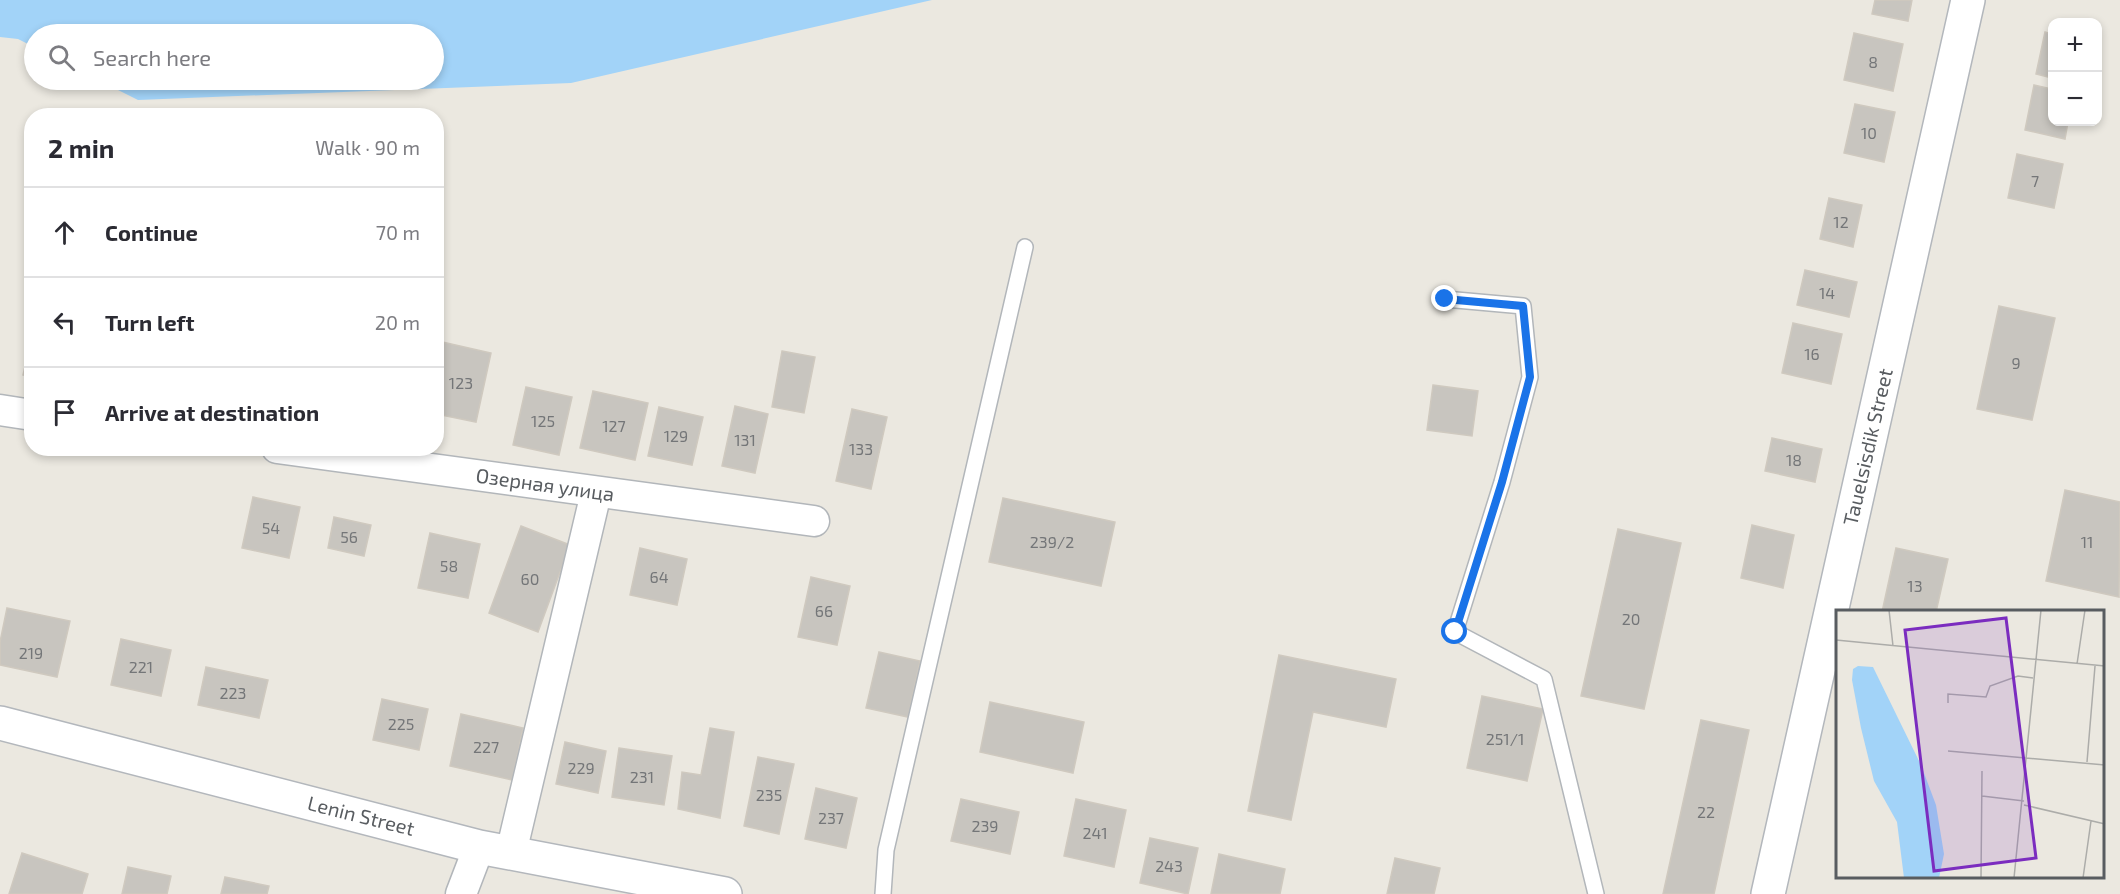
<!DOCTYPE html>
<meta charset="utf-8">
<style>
body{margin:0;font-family:"Exo 2",sans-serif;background:#f7f7f7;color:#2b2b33}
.controls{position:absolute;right:18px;top:18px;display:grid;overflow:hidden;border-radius:12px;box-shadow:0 3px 9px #0003}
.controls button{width:54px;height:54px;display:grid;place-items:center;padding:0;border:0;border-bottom:2px solid #e1e1e2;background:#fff;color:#2b2b33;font:30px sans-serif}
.stop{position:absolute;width:18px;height:18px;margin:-14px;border:4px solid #1a73e8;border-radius:50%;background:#fff}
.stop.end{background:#1a73e8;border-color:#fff;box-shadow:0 2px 6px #0008}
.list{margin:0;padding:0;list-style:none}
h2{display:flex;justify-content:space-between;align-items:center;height:78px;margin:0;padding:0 24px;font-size:26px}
h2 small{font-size:20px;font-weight:400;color:#7c7c81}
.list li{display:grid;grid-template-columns:39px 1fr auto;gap:18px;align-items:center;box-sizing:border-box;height:90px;padding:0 24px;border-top:2px solid #e1e1e2}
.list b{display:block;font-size:22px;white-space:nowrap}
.list em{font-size:20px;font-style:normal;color:#7c7c81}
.icon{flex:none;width:33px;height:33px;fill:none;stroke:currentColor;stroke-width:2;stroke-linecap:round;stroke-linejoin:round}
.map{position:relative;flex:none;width:2120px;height:894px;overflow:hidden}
.search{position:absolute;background:#fff;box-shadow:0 3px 9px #0003;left:24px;top:24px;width:420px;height:66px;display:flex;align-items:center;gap:15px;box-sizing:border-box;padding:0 21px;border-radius:33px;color:#7c7c81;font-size:22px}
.panel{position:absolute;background:#fff;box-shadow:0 3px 9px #0003;left:24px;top:108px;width:420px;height:348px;border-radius:24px}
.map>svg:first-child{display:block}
.water{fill:#a2d3f8}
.building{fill:#c8c5bf;stroke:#cfc9bf;stroke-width:1.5}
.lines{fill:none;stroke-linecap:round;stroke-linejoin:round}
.lane-casing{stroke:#b2b6ba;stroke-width:18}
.street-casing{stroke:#b2b6ba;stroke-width:33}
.secondary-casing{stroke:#b3b7bc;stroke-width:36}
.lane{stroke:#fff;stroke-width:15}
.street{stroke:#fff;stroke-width:30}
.secondary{stroke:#fff;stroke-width:33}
.route{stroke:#1a73e8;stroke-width:8}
.labels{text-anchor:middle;stroke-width:5;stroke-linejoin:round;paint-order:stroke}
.number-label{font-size:16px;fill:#747678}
.street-label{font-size:20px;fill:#585c60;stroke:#fff}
.inset-road{fill:none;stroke:#acaca9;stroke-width:1.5}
.view{fill:#7b2cbf;fill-opacity:0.15;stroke:#7b2cbf;stroke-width:3}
.inset-edge{fill:none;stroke:#585c60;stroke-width:3}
</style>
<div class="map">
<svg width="2120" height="894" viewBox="0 0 2120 894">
<rect width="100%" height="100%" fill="#ebe8e0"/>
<path class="water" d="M0,0h932l-361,83 -433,17 -40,-20h336v-46h-400v13l-16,-8 -18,-2z"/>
<g class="building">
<path d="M1875,0h37l-4,21 -36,-7z"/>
<path d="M2045,32l7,2v44l-16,-4z"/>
<path d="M1854,33l49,11 -10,47 -49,-11z"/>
<path d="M2034,85l18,4v33h16l-3,17 -40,-9z"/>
<path d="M1855,104l40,8 -11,50 -40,-9z"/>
<path d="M2017,154l46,10 -9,44 -46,-10z"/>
<path d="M1829,198l33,7 -9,42 -33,-8z"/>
<path d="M1805,270l52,12 -8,35 -52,-12z"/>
<path d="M1999,306l56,12 -23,102 -55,-11z"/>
<path d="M1793,323l49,11 -11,50 -49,-11z"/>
<path d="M32,338v39l-9,-2z"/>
<path d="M438,341l53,12 -15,69 -40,-8v-65z"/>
<path d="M782,351l33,6 -11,56 -32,-6z"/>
<path d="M1433,385l45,6 -6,45 -45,-6z"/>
<path d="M526,387l46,10 -13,58 -46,-10z"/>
<path d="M593,391l55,12 -13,57 -55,-12z"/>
<path d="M735,406l33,8 -13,59 -33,-7z"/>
<path d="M659,407l44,10 -11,48 -44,-9z"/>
<path d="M852,409l35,8 -16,72 -35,-8z"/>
<path d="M1772,438l50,11 -7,33 -50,-11z"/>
<path d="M2065,490l55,12 -1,95 -73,-16z"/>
<path d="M253,497l47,10 -11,51 -47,-10z"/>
<path d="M1003,498l112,24 -14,64 -112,-24z"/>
<path d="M334,517l37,8 -7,31 -36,-8z"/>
<path d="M1752,525l42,10 -11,53 -42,-10z"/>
<path d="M521,526l49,19 -32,87 -49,-19z"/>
<path d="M1618,529l63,14 -37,166 -63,-13z"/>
<path d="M430,533l50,11 -12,54 -50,-10z"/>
<path d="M640,548l47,11 -10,46 -47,-10z"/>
<path d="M1896,548l52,11 -12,53h-54z"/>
<path d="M811,577l39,9 -13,59 -39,-8z"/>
<path d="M7,608l63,13 -13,56 -57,-12v-23z"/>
<path d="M121,639l50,11 -10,46 -50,-11z"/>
<path d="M879,652l41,9 -12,56 -42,-9z"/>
<path d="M1279,655l117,24 -10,48 -73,-15 -22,108 -43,-9z"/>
<path d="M206,667l62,13 -9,38 -61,-13z"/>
<path d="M1482,696l61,13 -16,72 -60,-13z"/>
<path d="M382,699l46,10 -9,41 -46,-10z"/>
<path d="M990,702l94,20 -11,51 -93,-21z"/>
<path d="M461,714l62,14 -11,52 -62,-14z"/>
<path d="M1701,720l48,10 -35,164h-51z"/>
<path d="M710,728l24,4 -14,86 -42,-9 4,-37 19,3z"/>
<path d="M565,742l41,9 -8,42 -42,-9z"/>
<path d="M619,748l53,8 -8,49 -52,-8z"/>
<path d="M758,757l36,7 -15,70 -35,-8z"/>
<path d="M816,788l41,10 -11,50 -41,-9z"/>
<path d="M961,799l58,13 -9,42 -59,-13z"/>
<path d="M1076,799l50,11 -12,57 -50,-11z"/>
<path d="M1150,838l48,10 -10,46 -48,-11z"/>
<path d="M22,853l66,21 -6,20h-73z"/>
<path d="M1219,854l66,15 -5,25h-69z"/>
<path d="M1395,858l45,10 -6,26h-47z"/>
<path d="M128,867l43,9 -4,18h-45z"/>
<path d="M225,877l44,9 -2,8h-46z"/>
</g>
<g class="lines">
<g class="lane-casing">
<g id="lane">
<path d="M1445,299l78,7 7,71 -28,105 -47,150 89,47 52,215"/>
<path d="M883,894l3,-44 139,-603"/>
</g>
</g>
<g class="street-casing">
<g id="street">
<path d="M0,410l32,5"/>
<path d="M277,448l537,73"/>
<path d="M511,853l85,-360"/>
<path d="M461,894l18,-47"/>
</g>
</g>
<g class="secondary-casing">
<g id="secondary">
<path d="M0,723l479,124 246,47"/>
<path d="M1768,894l200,-894"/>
</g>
</g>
<use href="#lane" class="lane"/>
<use href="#street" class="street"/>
<use href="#secondary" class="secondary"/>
</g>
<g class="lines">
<path class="route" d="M1445,299l78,7 7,71 -28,105 -47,150"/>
</g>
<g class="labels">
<g class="number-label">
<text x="1873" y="68">8</text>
<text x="1869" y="139">10</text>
<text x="2035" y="187">7</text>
<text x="1841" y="228">12</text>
<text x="1827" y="299">14</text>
<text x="1812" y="360">16</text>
<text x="2016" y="369">9</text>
<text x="461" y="389">123</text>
<text x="543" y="427">125</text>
<text x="614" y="432">127</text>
<text x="676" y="442">129</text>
<text x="745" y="446">131</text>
<text x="861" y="455">133</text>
<text x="1794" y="466">18</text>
<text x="271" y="534">54</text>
<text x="349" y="543">56</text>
<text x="1052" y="548">239/2</text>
<text x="2087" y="548">11</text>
<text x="449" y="572">58</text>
<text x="659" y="583">64</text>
<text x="530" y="585">60</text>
<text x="1915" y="592">13</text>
<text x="824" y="617">66</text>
<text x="1631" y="625">20</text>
<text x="31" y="659">219</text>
<text x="141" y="673">221</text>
<text x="233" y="699">223</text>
<text x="401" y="730">225</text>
<text x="1505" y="745">251/1</text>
<text x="486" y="753">227</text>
<text x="581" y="774">229</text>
<text x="642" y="783">231</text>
<text x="769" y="801">235</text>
<text x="1706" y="818">22</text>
<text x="831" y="824">237</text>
<text x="985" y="832">239</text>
<text x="1095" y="839">241</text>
<text x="1169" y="872">243</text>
</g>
<g class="street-label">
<text transform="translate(1868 447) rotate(-77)" y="7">Tauelsisdik Street</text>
<text transform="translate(545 485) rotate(8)" y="7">Озерная улица</text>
<text transform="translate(361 816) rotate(14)" y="7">Lenin Street</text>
</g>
</g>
<g transform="translate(1836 610)">
<rect width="268" height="268" fill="#ebe8e0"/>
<path d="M22,56l15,1 48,98 15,40 8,49 -5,24h-35l-7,-56 -23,-41 -13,-53 -9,-48 1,-11z" fill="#a2d3f8"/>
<path class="inset-road" d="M53,0l4,36M0,30l269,26M241,54l8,-54M112,93v-9l38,3 4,-11 28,-10 15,2M112,141l157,14M251,152l8,-96M146,186l42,5M188,195l81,19M145,268l1,-107M178,268l27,-268M247,268l8,-57"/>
<path class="view" d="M170,8l30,240 -102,13 -29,-241z"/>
<rect width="268" height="268" class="inset-edge"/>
</g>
</svg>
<div class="controls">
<button>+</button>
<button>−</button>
</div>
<div class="stop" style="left:1455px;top:632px"></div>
<div class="stop end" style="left:1445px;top:299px"></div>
<div class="search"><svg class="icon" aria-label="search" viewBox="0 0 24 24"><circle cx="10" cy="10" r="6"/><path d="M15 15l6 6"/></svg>Search here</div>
<section class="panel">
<h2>2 min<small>Walk · 90 m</small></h2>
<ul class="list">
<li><svg class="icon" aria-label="ahead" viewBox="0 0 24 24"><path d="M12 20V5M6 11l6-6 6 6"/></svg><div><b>Continue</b></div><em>70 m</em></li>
<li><svg class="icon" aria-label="left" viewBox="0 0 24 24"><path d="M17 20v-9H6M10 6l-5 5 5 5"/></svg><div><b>Turn left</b></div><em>20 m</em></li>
<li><svg class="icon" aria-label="arrive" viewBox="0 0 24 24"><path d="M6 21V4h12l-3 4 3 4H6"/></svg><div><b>Arrive at destination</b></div></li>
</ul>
</section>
</div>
